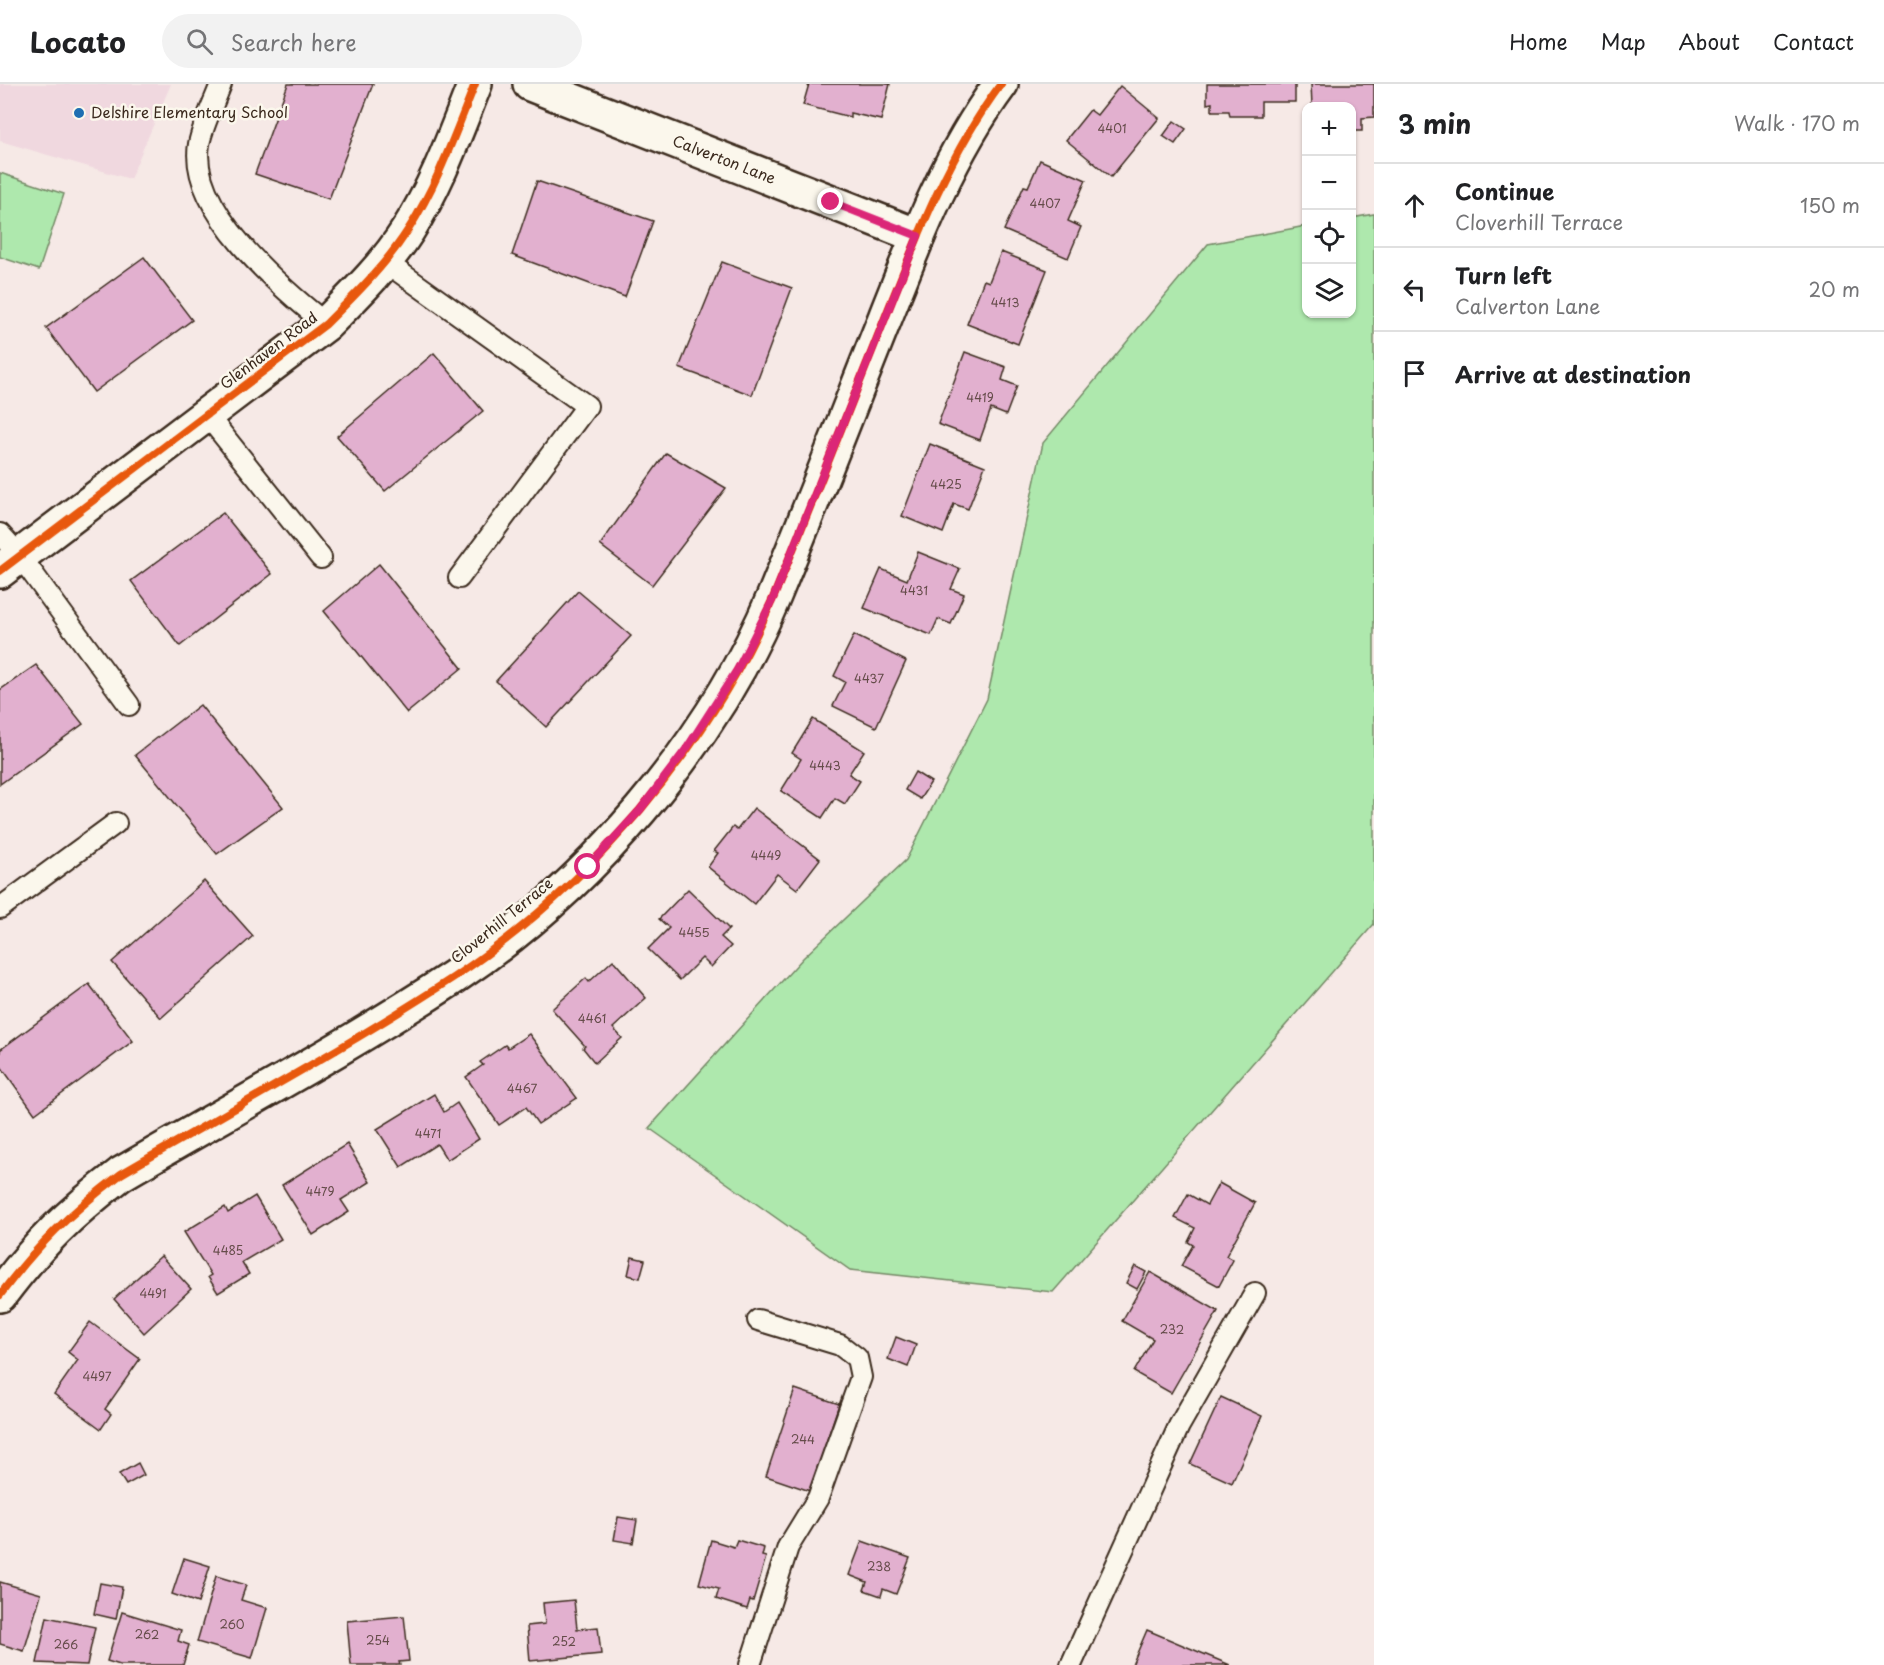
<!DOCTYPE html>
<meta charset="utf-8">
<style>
body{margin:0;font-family:"Playpen Sans",sans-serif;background:#f2f2f2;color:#202124}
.controls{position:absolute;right:18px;top:18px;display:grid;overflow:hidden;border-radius:12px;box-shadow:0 2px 4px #0004}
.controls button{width:54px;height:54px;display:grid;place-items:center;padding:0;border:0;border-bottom:2px solid #e0e0e0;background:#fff;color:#202124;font:30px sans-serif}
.stop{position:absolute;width:18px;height:18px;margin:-14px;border:4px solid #db2777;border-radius:50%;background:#fff}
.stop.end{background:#db2777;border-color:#fff;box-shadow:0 2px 6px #0008}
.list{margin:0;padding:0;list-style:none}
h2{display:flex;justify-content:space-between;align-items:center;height:78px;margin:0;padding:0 24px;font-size:26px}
h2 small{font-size:20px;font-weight:400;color:#757577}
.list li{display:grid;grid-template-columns:39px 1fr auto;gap:18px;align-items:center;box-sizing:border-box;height:84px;padding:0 24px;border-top:2px solid #e0e0e0}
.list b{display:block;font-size:22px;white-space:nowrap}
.list p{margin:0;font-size:20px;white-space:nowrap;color:#757577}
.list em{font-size:20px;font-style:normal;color:#757577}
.icon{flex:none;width:33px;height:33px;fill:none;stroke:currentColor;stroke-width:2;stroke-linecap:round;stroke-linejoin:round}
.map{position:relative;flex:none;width:1374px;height:1581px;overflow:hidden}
header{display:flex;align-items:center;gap:36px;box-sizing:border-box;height:84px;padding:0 30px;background:#fff;border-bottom:2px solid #e0e0e0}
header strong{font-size:28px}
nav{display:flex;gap:33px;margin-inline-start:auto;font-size:21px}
.search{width:420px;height:54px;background:#f2f2f2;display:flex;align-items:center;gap:15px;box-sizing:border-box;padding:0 21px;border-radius:33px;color:#757577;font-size:22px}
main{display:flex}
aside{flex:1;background:#fff}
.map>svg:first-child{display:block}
.built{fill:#f0d8df}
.green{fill:#aee8ad;stroke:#748966;stroke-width:1.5}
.building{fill:#e2b0cf;stroke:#3b2a1e;stroke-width:1.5}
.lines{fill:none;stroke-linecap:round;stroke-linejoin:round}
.lane-casing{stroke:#3b2a1e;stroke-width:24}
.street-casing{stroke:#3b2a1e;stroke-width:38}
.lane{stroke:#fbf7ec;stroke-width:20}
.street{stroke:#fbf7ec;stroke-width:33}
.cycleway-casing{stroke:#fbf7ec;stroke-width:11}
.cycleway{stroke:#e8590c;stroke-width:8}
.route{stroke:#db2777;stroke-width:8}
.poi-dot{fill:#1f6fb2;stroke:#fbf7ec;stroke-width:2}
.labels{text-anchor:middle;stroke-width:5;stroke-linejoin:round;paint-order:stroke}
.number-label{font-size:12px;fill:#654c4a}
.poi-label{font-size:15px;fill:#3b2a1e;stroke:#fbf7ec;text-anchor:start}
.street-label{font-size:15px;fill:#3b2a1e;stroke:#fbf7ec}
</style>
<header>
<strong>Locato</strong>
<div class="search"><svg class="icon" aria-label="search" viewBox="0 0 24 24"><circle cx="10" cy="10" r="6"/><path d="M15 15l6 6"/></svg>Search here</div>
<nav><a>Home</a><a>Map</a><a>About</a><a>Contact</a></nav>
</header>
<main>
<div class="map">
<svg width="1374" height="1581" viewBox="0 0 1374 1581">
<rect width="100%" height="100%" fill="#f6e9e6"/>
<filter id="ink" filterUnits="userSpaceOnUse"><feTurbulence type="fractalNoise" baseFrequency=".0167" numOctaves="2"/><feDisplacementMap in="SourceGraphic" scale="12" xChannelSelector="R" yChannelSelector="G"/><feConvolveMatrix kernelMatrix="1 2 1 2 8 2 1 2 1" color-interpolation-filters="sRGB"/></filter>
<g filter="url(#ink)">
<path class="built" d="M0,0h171l-41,95 -130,-38z"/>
<g class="green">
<path d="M0,89l64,21 -25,76 -39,-13z"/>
<path d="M1374,130v710l-321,368 -203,-22 -201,-142 154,-170 103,-98 81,-161 56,-256 165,-199 98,-18v88h46v-96z"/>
</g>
<g class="building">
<path d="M288,0h85l-44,115 -74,-25z"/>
<path d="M809,0h81l-9,36 -31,-7v4l-47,-12z"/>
<path d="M1207,0h88v18h-34v14h-31l-1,-5h-17v-8l-5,1z"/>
<path d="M1311,0h63v33l-12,1v13h-10v-25h-40z"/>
<path d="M1120,2l39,32 -48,59 -45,-37 24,-30 7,5z"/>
<path d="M1174,37l12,8 -11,15 -12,-8z"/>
<path d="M1040,76l46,20 -18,41 13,6 -13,31 -64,-28 20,-44 4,1z"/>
<path d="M537,97l116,40 -28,76 -113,-42z"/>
<path d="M1001,168l46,18 -29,74 -51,-20 17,-44 5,2z"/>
<path d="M144,173l48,63 -98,72 -48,-64z"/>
<path d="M722,178l70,26 -40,107 -73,-27z"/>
<path d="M965,268l41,15 -4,13 15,6 -11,29 -15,-6 -11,31 -42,-16z"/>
<path d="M434,269l49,58 -98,80 -48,-55z"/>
<path d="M930,360l55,22 -17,43 -14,-5 -11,29 -41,-17z"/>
<path d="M666,369l60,35 -74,97 -52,-40z"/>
<path d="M223,429l49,61 -92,72 -49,-65z"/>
<path d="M918,468l42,17 -9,20 13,5 -13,30 -13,-5 -7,16 -67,-27 17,-39 26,11z"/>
<path d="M379,480l83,104 -55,45 -83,-102z"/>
<path d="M578,507l53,45 -85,91 -50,-46z"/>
<path d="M854,551l52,26 -30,66 -43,-21 12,-24 -11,-6z"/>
<path d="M36,581l47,59 -83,60v-94z"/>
<path d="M200,621l83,102 -66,47 -82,-99z"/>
<path d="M813,635l51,32 -15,23 11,7 -15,23 -10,-6 -13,20 -41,-27 20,-32 -9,-6z"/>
<path d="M915,688l16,10 -11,17 -15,-9z"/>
<path d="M754,724l66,51 -23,30 -20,-15 -23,30 -46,-37 10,-14 -4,-2 19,-24 4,3z"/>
<path d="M204,797l49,55 -92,82 -49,-56z"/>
<path d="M688,805l41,40 -8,8 10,9 -20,21 -9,-9 -22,22 -32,-31 21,-21 -10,-9z"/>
<path d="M613,876l33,38 -33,30 9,10 -27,25 -12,-15 2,-2 -33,-37 34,-31 3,4z"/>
<path d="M89,900l44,57 -98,73 -35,-49v-15z"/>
<path d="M529,950l48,64 -39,26 -12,-17 -27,18 -33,-48 17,-12 -3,-3 25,-17 3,3z"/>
<path d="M434,1010l10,18 13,-9 22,36 -32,21 -10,-16 -36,23 -24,-38z"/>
<path d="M347,1060l23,38 -29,18 8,12 -36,23 -31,-50z"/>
<path d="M1219,1099l36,20 -29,53 7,4 -14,26 -38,-20 12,-21 -5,-3 7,-14 -20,-10 13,-24 19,11z"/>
<path d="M255,1112l26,43 -39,23 7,12 -31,19 -10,-16 3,-2 -27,-43 41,-25 3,6z"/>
<path d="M161,1172l30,33 -47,44 -30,-34z"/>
<path d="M632,1173l13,3 -5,18 -12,-3z"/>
<path d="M1135,1182l11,6 -9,17 -11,-6z"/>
<path d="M1150,1188l68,39 -47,82 -37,-21 19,-33 -31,-18z"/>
<path d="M90,1238l50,37 -35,50 6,5 -10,15 -47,-35 24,-34 -10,-8z"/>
<path d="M896,1253l20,8 -8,22 -20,-8z"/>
<path d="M795,1305l44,15 -29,87 -44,-15z"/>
<path d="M1221,1313l41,19 -30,67 -42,-19z"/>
<path d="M138,1379l6,12 -18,10 -7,-11z"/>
<path d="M618,1433l19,3 -4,23 -19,-3z"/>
<path d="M711,1456l23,7 3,-7 27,8 -2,8 4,1 -13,44 -3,-1 -3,9 -31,-10 3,-10 -20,-5z"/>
<path d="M862,1457l48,17 -14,36 -13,-5 -2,7 -17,-6 3,-8 -18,-7z"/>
<path d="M184,1474l26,8 -12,37 -26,-9z"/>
<path d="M216,1492l30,9 -5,15 26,8 -15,50 -55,-16z"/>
<path d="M0,1498l41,12 -17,57 -24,-7z"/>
<path d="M100,1499l22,4 -6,32 -22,-5z"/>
<path d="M574,1516l3,29 21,-2 3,27 -71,7 -3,-35 18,-2 -2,-21z"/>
<path d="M122,1528l59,18 -3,11 11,4 -6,20h-63l-13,-4z"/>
<path d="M404,1532l5,45 -10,1 1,3h-49l-4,-44z"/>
<path d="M47,1533l48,10 -8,38 -50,-2z"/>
<path d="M1147,1546l83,35h-98z"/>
</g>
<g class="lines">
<g class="lane-casing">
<g id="lane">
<path d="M221,0c-7,19 -18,40 -22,60 -11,65 82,144 127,180"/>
<path d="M384,177l203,145 -128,172"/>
<path d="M207,331l114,143"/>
<path d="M0,450l20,22 109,149"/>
<path d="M0,824l116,-85"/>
<path d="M750,1581l38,-118 30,-49 43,-121 -4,-19 -17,-13 -82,-25"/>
<path d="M1071,1581l108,-239 76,-133"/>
</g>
</g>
<g class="street-casing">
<g id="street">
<path d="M530,0l388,152"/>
<path d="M0,487l326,-247c29,-29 59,-58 82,-94 29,-45 47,-96 67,-146"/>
<path d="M0,1211c38,-51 70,-82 121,-121 111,-65 225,-126 333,-197 134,-89 257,-231 320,-381 38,-92 74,-185 111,-278 32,-81 64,-164 116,-234"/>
</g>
</g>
<use href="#lane" class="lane"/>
<use href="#street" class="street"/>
<g class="cycleway-casing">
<g id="cycleway">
<path d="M0,487l326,-247c29,-29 59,-58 82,-94 29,-45 47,-96 67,-146"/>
<path d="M0,1211c38,-51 70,-82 121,-121 111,-65 225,-126 333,-197 134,-89 257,-231 320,-381 38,-92 74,-185 111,-278 32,-81 64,-164 116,-234"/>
</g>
</g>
<use href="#cycleway" class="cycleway"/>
</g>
</g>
<g class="lines" filter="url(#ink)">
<path class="route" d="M588,783l52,-57 47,-62 50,-78 35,-69 146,-365 -87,-34"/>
</g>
<circle class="poi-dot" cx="79" cy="29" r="6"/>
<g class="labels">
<g class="number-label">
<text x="1112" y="49">4401</text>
<text x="1045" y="124">4407</text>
<text x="1005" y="223">4413</text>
<text x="980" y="318">4419</text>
<text x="946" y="405">4425</text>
<text x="914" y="511">4431</text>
<text x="869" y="599">4437</text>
<text x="825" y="686">4443</text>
<text x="766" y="776">4449</text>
<text x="694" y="853">4455</text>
<text x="592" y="939">4461</text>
<text x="522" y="1009">4467</text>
<text x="428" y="1054">4471</text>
<text x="320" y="1112">4479</text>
<text x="228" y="1171">4485</text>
<text x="153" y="1214">4491</text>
<text x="1172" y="1250">232</text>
<text x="97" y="1297">4497</text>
<text x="803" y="1360">244</text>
<text x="879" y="1487">238</text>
<text x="232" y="1545">260</text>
<text x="147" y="1555">262</text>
<text x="378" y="1561">254</text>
<text x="564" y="1562">252</text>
<text x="66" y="1565">266</text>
</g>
<g class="poi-label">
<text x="91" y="34">Delshire Elementary School</text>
</g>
<g class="street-label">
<text transform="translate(724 76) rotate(21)" y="5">Calverton Lane</text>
<text transform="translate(269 267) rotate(-37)" y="5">Glenhaven Road</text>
<text transform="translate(502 837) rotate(-39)" y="5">Cloverhill Terrace</text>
</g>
</g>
</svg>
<div class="controls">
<button>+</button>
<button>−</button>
<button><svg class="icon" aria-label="locate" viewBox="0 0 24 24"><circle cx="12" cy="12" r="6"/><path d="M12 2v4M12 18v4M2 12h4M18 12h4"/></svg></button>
<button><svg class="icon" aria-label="layers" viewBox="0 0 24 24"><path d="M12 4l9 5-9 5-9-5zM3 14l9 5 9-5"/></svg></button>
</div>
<div class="stop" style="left:588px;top:783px"></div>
<div class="stop end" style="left:831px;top:118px"></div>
</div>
<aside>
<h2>3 min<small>Walk · 170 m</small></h2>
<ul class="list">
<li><svg class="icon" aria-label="ahead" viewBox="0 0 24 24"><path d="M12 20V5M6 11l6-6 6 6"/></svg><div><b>Continue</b><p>Cloverhill Terrace</p></div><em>150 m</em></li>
<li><svg class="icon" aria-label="left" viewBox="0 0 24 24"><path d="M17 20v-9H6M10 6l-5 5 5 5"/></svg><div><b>Turn left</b><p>Calverton Lane</p></div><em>20 m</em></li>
<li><svg class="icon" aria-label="arrive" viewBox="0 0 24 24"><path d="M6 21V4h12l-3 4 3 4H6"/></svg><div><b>Arrive at destination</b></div></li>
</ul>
</aside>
</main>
